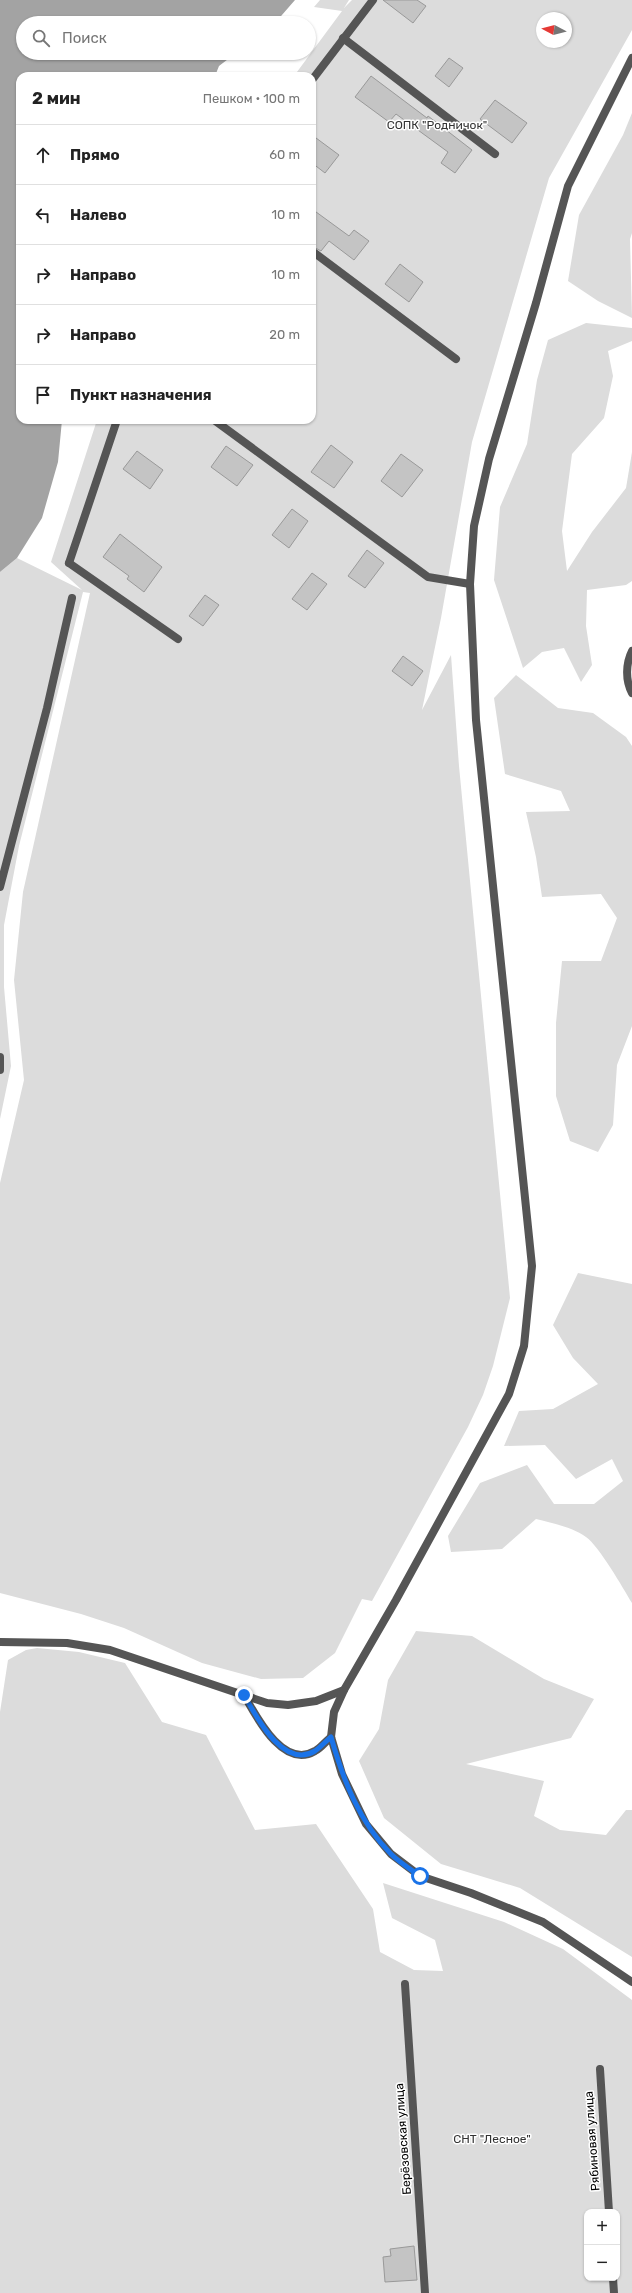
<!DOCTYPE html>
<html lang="ru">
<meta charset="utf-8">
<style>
body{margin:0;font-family:Rubik,sans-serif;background:#f6f6f6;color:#222}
.controls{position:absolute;right:12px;bottom:12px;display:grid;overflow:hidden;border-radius:8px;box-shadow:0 1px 3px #0004}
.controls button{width:36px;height:36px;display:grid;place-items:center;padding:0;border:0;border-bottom:1px solid #e0e0e0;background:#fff;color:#222;font:20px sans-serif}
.compass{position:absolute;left:536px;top:12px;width:36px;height:36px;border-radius:50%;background:#fff;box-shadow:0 1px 3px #0004;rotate:277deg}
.stop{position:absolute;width:12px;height:12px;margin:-9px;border:3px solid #1a73e8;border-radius:50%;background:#fff}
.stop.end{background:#1a73e8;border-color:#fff;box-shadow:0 1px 4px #0008}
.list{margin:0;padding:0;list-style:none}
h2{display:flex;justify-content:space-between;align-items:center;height:52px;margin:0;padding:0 16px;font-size:17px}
h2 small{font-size:13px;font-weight:400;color:#767676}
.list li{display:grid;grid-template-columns:26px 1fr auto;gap:12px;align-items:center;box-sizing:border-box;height:60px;padding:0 16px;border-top:1px solid #e0e0e0}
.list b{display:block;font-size:15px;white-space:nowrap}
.list em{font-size:13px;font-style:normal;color:#767676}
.icon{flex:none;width:22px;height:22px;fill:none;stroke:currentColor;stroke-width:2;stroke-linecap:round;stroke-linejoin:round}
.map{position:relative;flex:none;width:632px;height:2293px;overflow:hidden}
.search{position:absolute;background:#fff;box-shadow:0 1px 3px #0004;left:16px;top:16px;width:300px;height:44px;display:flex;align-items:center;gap:10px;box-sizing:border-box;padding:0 14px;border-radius:22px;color:#767676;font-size:15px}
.panel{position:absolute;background:#fff;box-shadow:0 1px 3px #0004;left:16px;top:72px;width:300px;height:352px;border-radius:12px}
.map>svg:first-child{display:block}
.green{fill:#dcdcdc;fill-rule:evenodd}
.water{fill:#a3a3a3}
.building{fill:#c4c4c4;stroke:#999}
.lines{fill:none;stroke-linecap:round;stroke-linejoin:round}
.service{stroke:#555;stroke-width:8}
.minor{stroke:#555;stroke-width:8}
.route{stroke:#1a73e8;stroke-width:5}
.labels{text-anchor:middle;stroke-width:3;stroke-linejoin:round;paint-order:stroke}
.park-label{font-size:12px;fill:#333;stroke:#fff}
.street-label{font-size:12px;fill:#000;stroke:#fff}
</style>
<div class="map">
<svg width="632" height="2293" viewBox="0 0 632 2293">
<rect width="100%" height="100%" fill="#fff"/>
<g class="green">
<path d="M320,0h29l-5,8 8,-8h280v30l-83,148 -77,264 -31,176 -19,92 29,-55 8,111 51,532 -17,68 -10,29 -15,32 -96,174 -10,-2 -27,54 -32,25 -42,1 -59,-16 -78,-35 -43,-14 -81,-21v-410l24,-103 -10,-100 9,-88 67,-299 -7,-1 -64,254 -15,79v62l7,79 -11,53v-547l17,-14 65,32 -31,-28 46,-142h215v-344h-18l48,-65 -28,-4zM542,18h24v24h-24z"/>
<path d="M632,113v120l-2,6 2,79 -34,-17 -30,-20 11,-66 44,-80z"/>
<path d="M586,323l46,5v13l-24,10 5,25 -9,42 -32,36 -10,77 5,40 25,-39 34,-44 6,-36v129l-6,4 -39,5 -1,36 6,39 -11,17 -17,-34 -22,4 -19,16 -29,-88 6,-73 27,-63 10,-64 11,-40z"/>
<path d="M516,675l42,33 35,5 33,24 6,9v280l-15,39 -4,60 -15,27 -28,-11 -14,-45v-73l6,-62h39l16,-43 -16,-24 -59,3 -6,-40 -10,-45 44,-1 -9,-20 -56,-17 -11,-76z"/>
<path d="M578,1273l54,11v319c-9,-15 -33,-57 -46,-66 -14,-10 -34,-14 -50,-18l-34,30 -51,3 -3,-16 32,-53 47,-18 27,39h40l29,-23 -11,-22 -36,20 -31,-34 -41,1 15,-35 34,-2 45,-25 -25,-26 -20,-33z"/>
<path d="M416,1631l56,5 72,43 50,20 -23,39 -105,26 78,17 -10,35 26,14 46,5 20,-25h6v147l-112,-69 -79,-24 -57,-46 -25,-57 20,-32 9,-49z"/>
<path d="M37,1648l42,4 46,11 37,59 44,13 49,95 61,-6 57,85 7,43 34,18 29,1 -8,-31 -43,-22 -9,-35 121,39 59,27 69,51v293h-632v-581l8,-52 18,-10zM587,2212h30v66h-30z"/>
</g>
<path class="water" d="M0,0h295l-20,23h-252v30h213l-17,13 -4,10h-195v344h42l-4,42 -16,56 -25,40 -17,14z"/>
<g class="building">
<path d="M383,0h34l9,6 -13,17z"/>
<path d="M449,58l14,10 -14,19 -14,-11z"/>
<path d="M371,76l56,42 1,-2 44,34 -17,23 -14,-10 7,-11 -52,-38 -7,8 -34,-25z"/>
<path d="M495,100l32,23 -15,20 -32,-24z"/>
<path d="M312,135l27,20 -14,18 -13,-10z"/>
<path d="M312,209l37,27 5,-6 15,11 -15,19 -25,-19 -8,10 -9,-5z"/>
<path d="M400,264l23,18 -14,20 -24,-18z"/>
<path d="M331,445l22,17 -19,26 -23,-16z"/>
<path d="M226,446l27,19 -16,21 -26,-19z"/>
<path d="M137,451l26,19 -13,19 -27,-20z"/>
<path d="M401,454l22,16 -21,27 -21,-16z"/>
<path d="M292,509l16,12 -19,27 -17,-13z"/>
<path d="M120,534l42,33 -18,25 -17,-13 2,-3 -26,-19z"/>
<path d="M367,550l17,13 -19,25 -17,-12z"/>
<path d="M312,573l15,11 -20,26 -15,-11z"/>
<path d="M205,595l14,10 -16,21 -14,-10z"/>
<path d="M403,656l20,15 -11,15 -20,-15z"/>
<path d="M414,2246l3,34 -32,2 -2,-25 8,-1 -1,-7z"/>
</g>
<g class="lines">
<g class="service">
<path d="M343,38l152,116"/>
<path d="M312,251l144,108"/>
<path d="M69,563l109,76"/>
</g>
<g class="minor">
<path d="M312,80l61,-80"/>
<path d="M214,420l214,157 42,7"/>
<path d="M69,563l48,-143"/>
<path d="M632,651c-6,12 -7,29 0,42"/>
<path d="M0,887l47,-179 25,-110"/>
<path d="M0,1057v13"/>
<path d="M0,1642l67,1 43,7 157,53 21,2 28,-4 28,-11 52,-90 113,-206 15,-48 8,-80 -56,-546 -6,-136 4,-58 15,-67 47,-156 32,-117 64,-128"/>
<path d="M344,1690l-10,22 -3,25 11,37 24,50 25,30 29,22 51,17 72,29 89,60"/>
<path d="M244,1695c12,21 39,75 71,56 6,-3 11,-10 16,-14"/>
<path d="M405,1984l20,309"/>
<path d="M600,2069l9,143"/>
<path d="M613,2278l1,15"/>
</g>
</g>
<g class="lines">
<path class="route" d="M244,1695c12,21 39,75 71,56 6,-4 11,-10 16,-14 12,42 28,85 60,117 8,8 19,15 29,22"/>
</g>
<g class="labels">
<g class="park-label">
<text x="437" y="129">СОПК "Родничок"</text>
<text x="492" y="2143">СНТ "Лесное"</text>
</g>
<g class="street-label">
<text transform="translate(403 2139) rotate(-94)" y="4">Берёзовская улица</text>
<text transform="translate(592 2141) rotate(-94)" y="4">Рябиновая улица</text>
</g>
</g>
</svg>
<div class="controls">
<button>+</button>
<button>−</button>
</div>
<svg class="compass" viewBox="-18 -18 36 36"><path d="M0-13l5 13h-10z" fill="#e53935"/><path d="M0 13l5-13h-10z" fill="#767676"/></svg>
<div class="stop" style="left:420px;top:1876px"></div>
<div class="stop end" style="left:244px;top:1695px"></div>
<div class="search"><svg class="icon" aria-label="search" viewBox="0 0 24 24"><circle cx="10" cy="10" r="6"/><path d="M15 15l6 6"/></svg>Поиск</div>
<section class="panel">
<h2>2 мин<small>Пешком · 100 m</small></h2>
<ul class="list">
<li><svg class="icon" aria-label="ahead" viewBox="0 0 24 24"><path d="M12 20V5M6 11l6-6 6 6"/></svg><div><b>Прямо</b></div><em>60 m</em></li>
<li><svg class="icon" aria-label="left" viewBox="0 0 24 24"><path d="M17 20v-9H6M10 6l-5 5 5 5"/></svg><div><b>Налево</b></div><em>10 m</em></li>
<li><svg class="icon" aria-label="right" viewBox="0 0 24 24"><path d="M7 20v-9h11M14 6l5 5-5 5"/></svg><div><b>Направо</b></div><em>10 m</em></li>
<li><svg class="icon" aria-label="right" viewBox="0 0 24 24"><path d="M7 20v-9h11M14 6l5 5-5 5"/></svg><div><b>Направо</b></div><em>20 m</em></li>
<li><svg class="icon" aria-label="arrive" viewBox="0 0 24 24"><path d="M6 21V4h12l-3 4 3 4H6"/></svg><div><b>Пункт назначения</b></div></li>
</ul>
</section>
</div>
